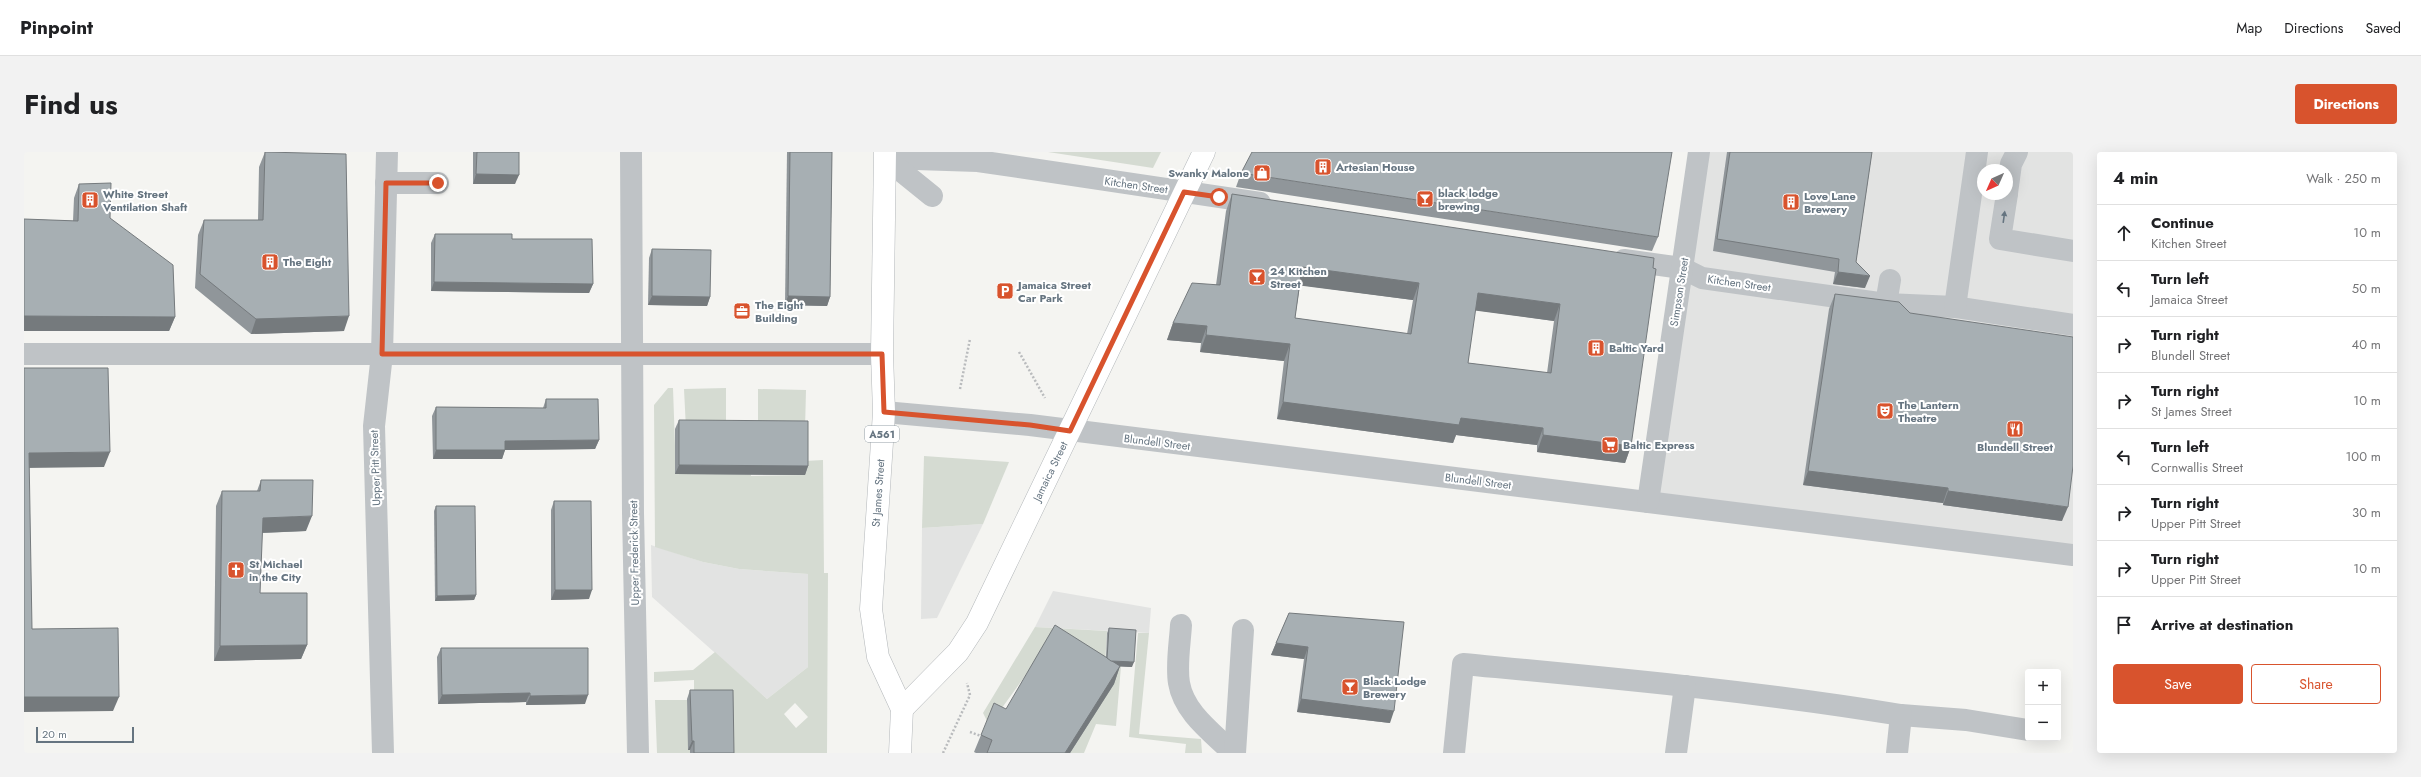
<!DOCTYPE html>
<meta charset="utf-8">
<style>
body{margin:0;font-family:Jost,sans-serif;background:#f2f2f2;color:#202124}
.controls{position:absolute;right:12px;bottom:12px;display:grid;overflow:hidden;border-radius:4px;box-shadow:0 4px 16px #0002}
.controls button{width:36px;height:36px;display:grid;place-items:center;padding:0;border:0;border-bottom:1px solid #e0e0e0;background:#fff;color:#202124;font:20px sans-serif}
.compass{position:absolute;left:1953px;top:12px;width:36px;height:36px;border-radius:50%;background:#fff;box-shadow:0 4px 16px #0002;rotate:225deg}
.scale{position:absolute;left:12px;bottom:10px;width:98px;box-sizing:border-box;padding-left:4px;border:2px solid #657480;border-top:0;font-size:11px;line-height:14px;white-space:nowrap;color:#657480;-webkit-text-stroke:3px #fff;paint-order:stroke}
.stop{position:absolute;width:12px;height:12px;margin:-9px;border:3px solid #d8532d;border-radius:50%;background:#fff}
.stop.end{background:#d8532d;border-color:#fff;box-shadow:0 1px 4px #0008}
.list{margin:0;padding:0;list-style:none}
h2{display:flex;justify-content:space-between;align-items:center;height:52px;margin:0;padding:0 16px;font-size:17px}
h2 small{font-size:13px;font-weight:400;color:#757577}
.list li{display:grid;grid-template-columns:26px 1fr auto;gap:12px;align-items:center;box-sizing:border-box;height:56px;padding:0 16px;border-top:1px solid #e0e0e0}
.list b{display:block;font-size:15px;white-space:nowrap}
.list p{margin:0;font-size:13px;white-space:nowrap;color:#757577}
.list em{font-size:13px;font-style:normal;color:#757577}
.actions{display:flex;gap:8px;padding:12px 16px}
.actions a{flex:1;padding:9px 0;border:1px solid #d8532d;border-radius:4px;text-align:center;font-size:14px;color:#d8532d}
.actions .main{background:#d8532d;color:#fff}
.icon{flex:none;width:22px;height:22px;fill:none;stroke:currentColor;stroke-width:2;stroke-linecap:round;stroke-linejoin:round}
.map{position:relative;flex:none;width:2049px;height:601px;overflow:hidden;border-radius:4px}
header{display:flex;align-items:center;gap:24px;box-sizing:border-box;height:56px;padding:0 20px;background:#fff;border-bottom:1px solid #e0e0e0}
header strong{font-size:19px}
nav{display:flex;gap:22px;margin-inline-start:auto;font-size:14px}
.intro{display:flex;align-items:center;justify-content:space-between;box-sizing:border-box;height:96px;padding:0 24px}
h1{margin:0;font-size:28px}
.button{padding:10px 18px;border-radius:4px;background:#d8532d;color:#fff;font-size:14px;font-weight:700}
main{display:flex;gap:24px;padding:0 24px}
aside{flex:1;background:#fff;border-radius:4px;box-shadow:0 4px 16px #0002}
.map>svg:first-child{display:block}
.built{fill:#e2e3e2;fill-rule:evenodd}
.green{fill:#d5dbd2;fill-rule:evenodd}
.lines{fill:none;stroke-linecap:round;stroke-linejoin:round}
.major-casing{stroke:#b3b7ba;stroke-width:23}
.path{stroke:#b9bbbd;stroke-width:2.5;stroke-dasharray:2 2;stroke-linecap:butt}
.minor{stroke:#bfc3c6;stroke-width:22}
.major{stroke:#fff;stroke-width:22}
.wall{fill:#90969a;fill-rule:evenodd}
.shaded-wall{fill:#757a7d}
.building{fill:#a7afb3;stroke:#757a7d;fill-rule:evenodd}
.oneway{fill:#657480}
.route{stroke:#d8532d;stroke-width:5}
.labels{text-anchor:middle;stroke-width:4;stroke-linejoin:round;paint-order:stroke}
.shield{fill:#fff;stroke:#939ea6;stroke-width:1}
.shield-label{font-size:10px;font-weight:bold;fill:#657480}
.poi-label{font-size:11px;font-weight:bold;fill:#657480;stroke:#fff;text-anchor:start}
.street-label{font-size:11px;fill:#657480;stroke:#fff}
</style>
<header>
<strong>Pinpoint</strong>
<nav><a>Map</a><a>Directions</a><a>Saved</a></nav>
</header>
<div class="intro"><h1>Find us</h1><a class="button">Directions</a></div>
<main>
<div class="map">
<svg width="2049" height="601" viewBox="0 0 2049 601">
<rect width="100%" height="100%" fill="#f4f4f1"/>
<g class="built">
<path d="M1675,0h374v403l-425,-53zM1959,18h24v24h-24z"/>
<path d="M959,372l-46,94 -16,1 1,-91z"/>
<path d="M627,393l52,17 36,7 69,5v93l-41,32 -115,-102z"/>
<path d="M1029,439l98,17 -2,25 -114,-6z"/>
</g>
<g class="green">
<path d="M1024,0h113l-8,16z"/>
<path d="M644,236h5l3,86 74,-9 1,11 54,-1v-14l18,-1 1,113h4l-1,180h-170l-2,-53h32l2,50 41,-1 -36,-50v-19l-40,2v-10l39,-2 22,-18 52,47 41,-32v-93l-69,-5 -36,-7 -48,-15 -1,-142zM771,551l13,14 -12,11 -12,-14z"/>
<path d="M702,236v41h-40l-2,-40z"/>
<path d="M734,237l48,1 -1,40 -47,1z"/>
<path d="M900,304l85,6 -26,62 -61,4z"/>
<path d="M1011,475l72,4 -2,34 16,1 -5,60 -20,-2 -12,29h-14l-21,-110 -58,80 -4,-2 -4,-8z"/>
<path d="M1114,481h11l-10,101 62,5 1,14h-17l1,-9 -57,-7z"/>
</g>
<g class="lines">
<g class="major-casing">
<g id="major">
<path d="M861,0l-3,202 2,58 -13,197 7,48 24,52 -2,44"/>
<path id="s1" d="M878,557l56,-57 19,-29 227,-471"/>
</g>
</g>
<g class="path">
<path d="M995,200l26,46"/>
<path d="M936,237l10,-50"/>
<path d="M946,580l11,4"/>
<path d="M919,601l27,-58 -3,-12"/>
</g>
<g class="minor">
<path d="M607,0l2,361 5,240"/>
<path d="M861,6l93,3 282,42"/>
<path d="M861,6l47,38"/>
<path d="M362,31h52"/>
<path d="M1983,41l4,-29 6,-12"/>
<path d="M1983,42l-7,45 73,12"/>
<path d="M1600,108l58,8 20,10 184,26 69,3 118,18"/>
<path d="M1862,152l4,-24"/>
<path d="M1931,155l22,-155"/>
<path d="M0,202h858"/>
<path d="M860,260l146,13 1043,130"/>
<path d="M1624,350l51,-350"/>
<path d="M1157,473c-1,18 -5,40 -2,58 5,30 34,50 54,70"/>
<path d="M1877,563l65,5 62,10"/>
<path d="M359,601l-9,-327 8,-72 5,-202"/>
<path d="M1211,601l8,-123"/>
<path d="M1430,601l9,-89c147,14 293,27 438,51l-4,38"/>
<path d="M1652,601l9,-67"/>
</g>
<use href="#major" class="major"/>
</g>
<g class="wall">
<path d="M241,0l79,179 -93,3 -56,-46 3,-53 6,-15h54l1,-53z"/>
<path d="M449,0h46l-4,32h-42z"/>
<path d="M763,0h45l-2,145 -3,9 -42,-1z"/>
<path d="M1703,0h145l-16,110 9,26 -32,-4 2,-12 -122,-21z"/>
<path d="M1217,21l417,64 -6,14 -416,-64z"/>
<path d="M55,32l31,34 65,99 -6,14h-145v-112l49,2 1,-23z"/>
<path d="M1208,42l421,74 -22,178 -6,17 -88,-11v-7l-81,-10 -3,8 -176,-24 7,-58 -84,-9 1,-9 -34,-3 6,-17 43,-38 10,-74zM1276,133l113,15 -6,34 -112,-16zM1451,158l79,11 -7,52 -79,-10z"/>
<path d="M411,82l77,5 81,45 -4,9 -158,-2v-48z"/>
<path d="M628,97l58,48 -3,9 -59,-1 1,-47z"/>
<path d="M1811,142l227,227 -119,-16v-2l-140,-18 26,-176z"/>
<path d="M522,247l53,41 -4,9 -90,1 -3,9h-69l-1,-43 4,-9 107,1z"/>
<path d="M655,268l129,46 -3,9 -130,-1v-45z"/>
<path d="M237,328l45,51 -44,2 -2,60 47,52 -6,14 -87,2 2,-155 6,-15h35z"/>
<path d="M530,349l35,98 -38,1v-90z"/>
<path d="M412,354l40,89 -2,5 -39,1 -1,-90z"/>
<path d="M1265,461l101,110 -93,-11 7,-53 -33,-4z"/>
<path d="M1085,476l23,39 -12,-1 -6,18 -44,69h-94l-2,-1 7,-17 25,-26 100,-52 1,-24z"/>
<path d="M417,496l144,56 -59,1v-3l-88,2 -1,-47z"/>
<path d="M666,538l44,63h-44v-3h-2l-1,-51z"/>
</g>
<g class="shaded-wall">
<path d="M452,22l43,1 -4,9h-42z"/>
<path d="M1278,115l117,16 -6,17 -117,-15z"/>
<path d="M1814,120l32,4 -5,12 -32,-4z"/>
<path d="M410,130l159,2 -4,9 -158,-2z"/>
<path d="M1454,141l82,11 -6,17 -83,-11z"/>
<path d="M628,144l58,1 -3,9 -59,-1z"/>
<path d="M764,144l42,1 -3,9 -42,-1z"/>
<path d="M0,164l151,1 -6,14h-145z"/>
<path d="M325,164l-5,15 -93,3 5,-15z"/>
<path d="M1149,171l34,3 -6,17 -34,-3z"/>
<path d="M1182,183l84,9 -6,17 -84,-9z"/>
<path d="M1259,250l178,16 82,10 -6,17 -81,-10 -3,8 -176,-24z"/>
<path d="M1519,283l88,11 -6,17 -88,-11z"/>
<path d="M575,288l-4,9 -93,1 3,-9z"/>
<path d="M412,298h69l-3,9h-69z"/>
<path d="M86,300l-6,15 -80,1 5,-15z"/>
<path d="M655,313l129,1 -3,9 -130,-1z"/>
<path d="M1784,319l140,17 -5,15 -140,-18z"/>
<path d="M1924,339l120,16 -6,14 -119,-16z"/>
<path d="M288,364l-6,15 -48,2 5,-15z"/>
<path d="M531,438h37l-3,9 -38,1z"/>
<path d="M452,443l-2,5 -39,1 2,-5z"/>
<path d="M1252,491l32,4 -4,12 -33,-4z"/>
<path d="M283,493l-6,14 -87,2 6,-15z"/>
<path d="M1083,509l27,1 -2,5 -27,-1z"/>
<path d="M1096,514l-6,18 -44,69h-5z"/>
<path d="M506,541l-4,9 -88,2 4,-9z"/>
<path d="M564,543l-3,9 -59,1 4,-9z"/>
<path d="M0,545h95l-6,14 -89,1z"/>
<path d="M1277,547l93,12 -4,12 -93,-11z"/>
<path d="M668,589h2l-4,9h-2z"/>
</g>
<g class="building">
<path d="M241,0l81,2 3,162 -93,3 -56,-45 4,-54h59z"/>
<path d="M453,0h42v23l-43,-1z"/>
<path d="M766,0h42l-2,145 -42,-1z"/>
<path d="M1228,0h420l-14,85 -417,-64z"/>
<path d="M1706,0h142l-16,110 14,14 -32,-4 1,-13 -122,-20z"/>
<path d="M87,31l-1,35 63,47 2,52 -151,-1v-97l54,2 1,-37z"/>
<path d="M1208,42l422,64 -1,10 3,1 -25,177 -88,-11v-7l-82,-10 -2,7 -176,-23 7,-58 -84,-9 1,-9 -34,-3 19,-40 28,2zM1278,115l117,16 -8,51 -116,-16zM1454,141l82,11 -9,69 -83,-10z"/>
<path d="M411,82h77v5h80l1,45 -159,-2z"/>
<path d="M628,97l59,1 -1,47 -58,-1z"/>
<path d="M1811,142l64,8 11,11 163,24v129l-5,41 -120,-16v-3l-140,-17z"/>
<path d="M0,216h84l2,84 -81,1 3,176 86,-1 1,69h-95z"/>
<path d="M522,247h52l1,41 -94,1v9h-69v-43l110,1z"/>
<path d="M655,268l129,1v45l-129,-1z"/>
<path d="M237,328h52l-1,36 -49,2 -3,75h47v52l-87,1 2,-155h38z"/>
<path d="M530,349h37l1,89h-37z"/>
<path d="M412,354h39l1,89 -39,1z"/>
<path d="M1265,461l115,9 -10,89 -93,-12 7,-52 -32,-4z"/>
<path d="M1031,473l65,41 -55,87h-78l5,-13 -11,-5 13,-32 12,6z"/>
<path d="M1085,476l27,2 -2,32 -23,-1 -4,-3z"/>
<path d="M417,496h147v47l-58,1v-3l-88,2z"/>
<path d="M666,538h43l1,63h-40v-12h-2z"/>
</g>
<defs><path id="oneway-solid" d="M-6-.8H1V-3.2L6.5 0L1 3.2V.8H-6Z"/></defs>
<use class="oneway" href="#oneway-solid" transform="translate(1980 65) rotate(-82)"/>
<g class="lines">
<path class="route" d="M414,31h-52l-4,171h500l2,58 146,13 40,6 114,-239 35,5"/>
</g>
<defs>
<g id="building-square" transform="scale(0.9)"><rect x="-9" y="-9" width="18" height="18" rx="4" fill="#d8532d" stroke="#fff"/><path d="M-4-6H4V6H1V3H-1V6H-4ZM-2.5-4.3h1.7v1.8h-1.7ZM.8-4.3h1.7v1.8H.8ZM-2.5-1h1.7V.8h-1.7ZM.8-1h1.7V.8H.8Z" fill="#fff"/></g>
<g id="shop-square" transform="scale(0.9)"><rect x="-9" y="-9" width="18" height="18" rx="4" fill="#d8532d" stroke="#fff"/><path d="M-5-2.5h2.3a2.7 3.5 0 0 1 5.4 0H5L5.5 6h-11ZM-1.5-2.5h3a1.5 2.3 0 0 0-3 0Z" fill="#fff"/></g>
<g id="bar-square" transform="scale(0.9)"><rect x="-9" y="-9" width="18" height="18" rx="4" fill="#d8532d" stroke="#fff"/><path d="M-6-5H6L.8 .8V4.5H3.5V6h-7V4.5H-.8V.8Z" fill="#fff"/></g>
<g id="parking-square" transform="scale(0.9)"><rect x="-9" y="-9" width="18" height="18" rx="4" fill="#d8532d" stroke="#fff"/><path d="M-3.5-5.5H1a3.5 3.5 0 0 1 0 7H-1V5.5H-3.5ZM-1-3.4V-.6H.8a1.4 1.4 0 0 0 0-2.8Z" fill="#fff"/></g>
<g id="office-square" transform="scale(0.9)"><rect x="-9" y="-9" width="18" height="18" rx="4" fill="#d8532d" stroke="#fff"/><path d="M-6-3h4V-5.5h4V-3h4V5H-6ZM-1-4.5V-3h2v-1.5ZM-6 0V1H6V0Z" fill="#fff"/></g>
<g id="theatre-square" transform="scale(0.9)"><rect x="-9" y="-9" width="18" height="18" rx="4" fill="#d8532d" stroke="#fff"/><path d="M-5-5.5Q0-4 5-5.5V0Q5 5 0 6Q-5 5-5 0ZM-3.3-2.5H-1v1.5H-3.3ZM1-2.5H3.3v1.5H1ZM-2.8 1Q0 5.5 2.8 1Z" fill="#fff"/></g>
<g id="restaurant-square" transform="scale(0.9)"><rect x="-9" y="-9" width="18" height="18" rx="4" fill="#d8532d" stroke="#fff"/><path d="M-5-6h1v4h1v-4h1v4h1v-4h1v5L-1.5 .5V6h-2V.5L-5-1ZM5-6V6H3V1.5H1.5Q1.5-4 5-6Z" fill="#fff"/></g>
<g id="supermarket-square" transform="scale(0.9)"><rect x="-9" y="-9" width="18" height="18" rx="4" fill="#d8532d" stroke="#fff"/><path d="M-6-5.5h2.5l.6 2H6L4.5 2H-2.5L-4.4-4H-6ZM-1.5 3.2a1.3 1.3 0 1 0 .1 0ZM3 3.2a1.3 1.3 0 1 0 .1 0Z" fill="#fff"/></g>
<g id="church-square" transform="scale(0.9)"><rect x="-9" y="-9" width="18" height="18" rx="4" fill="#d8532d" stroke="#fff"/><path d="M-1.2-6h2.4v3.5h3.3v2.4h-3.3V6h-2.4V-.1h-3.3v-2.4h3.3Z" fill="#fff"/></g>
</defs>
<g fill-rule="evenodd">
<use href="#building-square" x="1299" y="15"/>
<use href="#shop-square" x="1238" y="21"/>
<use href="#bar-square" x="1401" y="47"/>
<use href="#building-square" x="66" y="48"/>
<use href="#building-square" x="1767" y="50"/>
<use href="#building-square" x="246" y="110"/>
<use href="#bar-square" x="1233" y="125"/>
<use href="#parking-square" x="981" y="139"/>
<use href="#office-square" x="718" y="159"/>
<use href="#building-square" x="1572" y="196"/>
<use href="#theatre-square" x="1861" y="259"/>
<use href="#restaurant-square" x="1991" y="277"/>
<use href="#supermarket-square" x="1586" y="293"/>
<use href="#church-square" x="212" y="418"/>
<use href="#bar-square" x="1326" y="535"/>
</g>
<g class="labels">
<rect class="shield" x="841" y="274" width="34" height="16" rx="3"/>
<g class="shield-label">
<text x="858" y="286">A561</text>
</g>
<g class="poi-label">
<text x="1312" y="19">Artesian House</text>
<text x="1225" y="25" text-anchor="end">Swanky Malone</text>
<text x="1414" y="45">black lodge<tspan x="1414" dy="13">brewing</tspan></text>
<text x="79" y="46">White Street<tspan x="79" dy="13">Ventilation Shaft</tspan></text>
<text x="1780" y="48">Love Lane<tspan x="1780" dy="13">Brewery</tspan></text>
<text x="259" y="114">The Eight</text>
<text x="1246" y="123">24 Kitchen<tspan x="1246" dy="13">Street</tspan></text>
<text x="994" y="137">Jamaica Street<tspan x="994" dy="13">Car Park</tspan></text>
<text x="731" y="157">The Eight<tspan x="731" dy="13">Building</tspan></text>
<text x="1585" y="200">Baltic Yard</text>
<text x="1874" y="257">The Lantern<tspan x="1874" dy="13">Theatre</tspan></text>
<text x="1599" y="297">Baltic Express</text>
<text x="1991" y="299" text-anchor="middle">Blundell Street</text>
<text x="225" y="416">St Michael<tspan x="225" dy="13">in the City</tspan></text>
<text x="1339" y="533">Black Lodge<tspan x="1339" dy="13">Brewery</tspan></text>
</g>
<g class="street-label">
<text transform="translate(1112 33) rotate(8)" y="4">Kitchen Street</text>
<text transform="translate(1715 131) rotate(8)" y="4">Kitchen Street</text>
<text transform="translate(1655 140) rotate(-81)" y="4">Simpson Street</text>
<text transform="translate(1133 290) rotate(7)" y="4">Blundell Street</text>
<text transform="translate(351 316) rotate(-92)" y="4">Upper Pitt Street</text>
<text dy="4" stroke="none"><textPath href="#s1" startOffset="283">Jamaica Street</textPath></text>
<text transform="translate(1454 329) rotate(7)" y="4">Blundell Street</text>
<text transform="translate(854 341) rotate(-86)" y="4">St James Street</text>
<text transform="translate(610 401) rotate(-91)" y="4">Upper Frederick Street</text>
</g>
</g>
</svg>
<div class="controls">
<button>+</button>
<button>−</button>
</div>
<svg class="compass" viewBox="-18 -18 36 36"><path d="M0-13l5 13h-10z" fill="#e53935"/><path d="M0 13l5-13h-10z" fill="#757577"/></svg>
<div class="scale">20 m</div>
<div class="stop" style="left:1195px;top:45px"></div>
<div class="stop end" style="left:414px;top:31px"></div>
</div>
<aside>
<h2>4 min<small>Walk · 250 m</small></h2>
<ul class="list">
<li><svg class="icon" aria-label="ahead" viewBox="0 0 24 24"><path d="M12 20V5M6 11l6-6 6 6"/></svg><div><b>Continue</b><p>Kitchen Street</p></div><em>10 m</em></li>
<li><svg class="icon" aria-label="left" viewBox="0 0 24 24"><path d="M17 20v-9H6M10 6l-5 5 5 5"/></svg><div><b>Turn left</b><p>Jamaica Street</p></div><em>50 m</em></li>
<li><svg class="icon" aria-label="right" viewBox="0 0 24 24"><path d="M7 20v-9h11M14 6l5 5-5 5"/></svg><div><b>Turn right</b><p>Blundell Street</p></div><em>40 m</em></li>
<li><svg class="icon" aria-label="right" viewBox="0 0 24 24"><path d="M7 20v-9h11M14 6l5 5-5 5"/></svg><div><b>Turn right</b><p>St James Street</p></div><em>10 m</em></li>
<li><svg class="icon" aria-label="left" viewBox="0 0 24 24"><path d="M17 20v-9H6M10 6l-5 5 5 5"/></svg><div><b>Turn left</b><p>Cornwallis Street</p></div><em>100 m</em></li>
<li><svg class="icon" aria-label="right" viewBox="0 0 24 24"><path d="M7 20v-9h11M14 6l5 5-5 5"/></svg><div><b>Turn right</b><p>Upper Pitt Street</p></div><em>30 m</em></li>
<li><svg class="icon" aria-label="right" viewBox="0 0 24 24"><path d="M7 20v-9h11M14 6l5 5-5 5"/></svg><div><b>Turn right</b><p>Upper Pitt Street</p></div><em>10 m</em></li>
<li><svg class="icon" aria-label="arrive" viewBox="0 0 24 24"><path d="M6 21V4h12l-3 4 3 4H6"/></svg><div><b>Arrive at destination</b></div></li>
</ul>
<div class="actions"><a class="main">Save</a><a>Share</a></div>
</aside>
</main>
